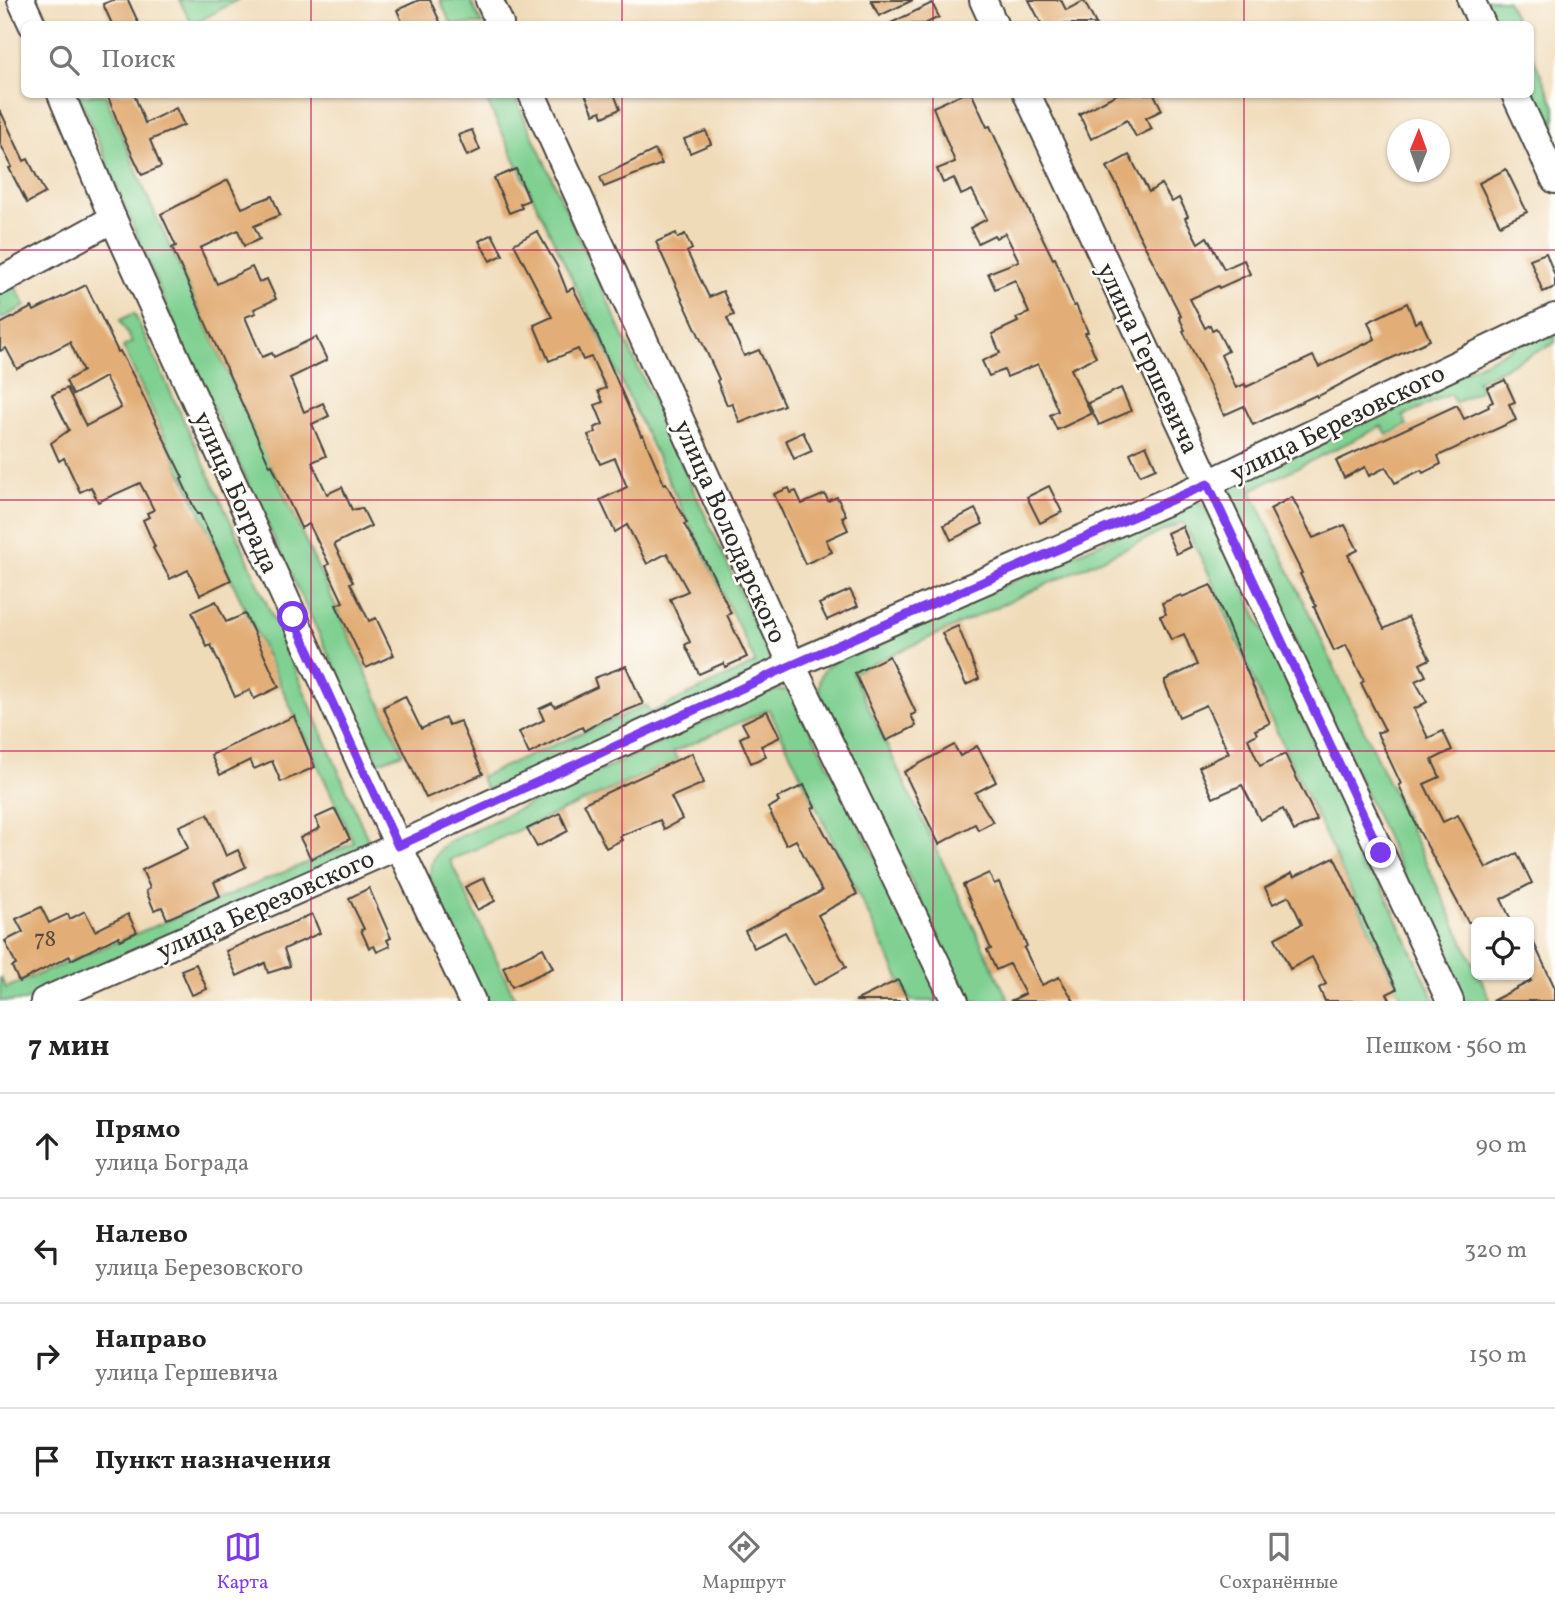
<!DOCTYPE html>
<html lang="ru">
<meta charset="utf-8">
<style>
body{margin:0;font-family:Vollkorn,serif;background:#f2f2f2;color:#222}
.controls{position:absolute;right:21px;bottom:21px;display:grid;overflow:hidden;border-radius:10px;box-shadow:0 2px 5px #0004}
.controls button{width:63px;height:63px;display:grid;place-items:center;padding:0;border:0;border-bottom:2px solid #e0e0e0;background:#fff;color:#222;font:35px sans-serif}
.compass{position:absolute;left:1387px;top:119px;width:63px;height:63px;border-radius:50%;background:#fff;box-shadow:0 2px 5px #0004;rotate:1deg}
.stop{position:absolute;width:21px;height:21px;margin:-16px;border:5px solid #7c3aed;border-radius:50%;background:#fff}
.stop.end{background:#7c3aed;border-color:#fff;box-shadow:0 2px 7px #0008}
.list{margin:0;padding:0;list-style:none}
h2{display:flex;justify-content:space-between;align-items:center;height:91px;margin:0;padding:0 28px;font-size:30px}
h2 small{font-size:23px;font-weight:400;color:#767676}
.list li{display:grid;grid-template-columns:46px 1fr auto;gap:21px;align-items:center;box-sizing:border-box;height:105px;padding:0 28px;border-top:2px solid #e0e0e0}
.list b{display:block;font-size:26px;white-space:nowrap}
.list p{margin:0;font-size:23px;white-space:nowrap;color:#767676}
.list em{font-size:23px;font-style:normal;color:#767676}
.icon{flex:none;width:38px;height:38px;fill:none;stroke:currentColor;stroke-width:2;stroke-linecap:round;stroke-linejoin:round}
.map{position:relative;flex:none;width:1555px;height:1001px;overflow:hidden}
.search{position:absolute;background:#fff;box-shadow:0 2px 5px #0004;left:21px;right:21px;top:21px;height:77px;display:flex;align-items:center;gap:18px;box-sizing:border-box;padding:0 24px;border-radius:10px;color:#767676;font-size:26px}
.sheet{height:511px;background:#fff}
nav{display:flex;justify-content:space-around;align-items:center;box-sizing:border-box;height:98px;border-top:2px solid #e0e0e0;background:#fff;font-size:19px;color:#767676}
nav a{display:grid;justify-items:center;gap:4px}
nav .on{color:#7c3aed}
.map>svg:first-child{display:block}
.green{fill:#7fd091;stroke:#557e5e;stroke-width:2}
.building{fill:#e2ad76}
.lines{fill:none;stroke-linecap:round;stroke-linejoin:round}
.minor-casing{stroke:#494540;stroke-width:30}
.minor{stroke:#fff;stroke-width:26}
.route{stroke:#7c3aed;stroke-width:9}
.grid{fill:none;stroke:#c2185b;stroke-width:2;stroke-opacity:0.55}
.labels{text-anchor:middle;stroke-width:5;stroke-linejoin:round;paint-order:stroke}
.number-label{font-size:23px;fill:#594c3e}
.street-label{font-size:26px;fill:#2b2b2b;stroke:#fdfcf7}
</style>
<div class="map">
<svg width="1555" height="1001" viewBox="0 0 1555 1001">
<rect width="100%" height="100%" fill="#fdfcf7"/>
<filter id="ink" filterUnits="userSpaceOnUse"><feTurbulence type="fractalNoise" baseFrequency=".0143" numOctaves="2"/><feDisplacementMap in="SourceGraphic" scale="14" xChannelSelector="R" yChannelSelector="G"/><feConvolveMatrix kernelMatrix="1 2 1 2 8 2 1 2 1" color-interpolation-filters="sRGB"/></filter>
<filter id="wash" filterUnits="userSpaceOnUse"><feTurbulence type="fractalNoise" baseFrequency=".00686" numOctaves="4" result="noise"/><feDisplacementMap in="SourceGraphic" scale="28" xChannelSelector="R" yChannelSelector="G"/><feGaussianBlur stdDeviation="1.57" result="paint"/><feColorMatrix in="noise" values="0 0 0 0 0 0 0 0 0 0 0 0 0 0 0 0 0 1.4 0 .05"/><feComposite in="paint" operator="in"/></filter>
<g filter="url(#wash)">
<rect width="100%" height="100%" fill="#f0dbb9"/>
<g class="green">
<path d="M179,0h58l-43,24h-2z"/>
<path d="M440,0h30l12,24h-31z"/>
<path d="M1482,0h25l11,24h-24z"/>
<path d="M1531,52l24,55v43l-27,-55 2,-1z"/>
<path d="M79,95h26l45,108 253,550 -24,9 -204,-435z"/>
<path d="M484,95h30l256,563v8l-117,58 -166,66 -7,-13 166,-72 4,8 106,-50z"/>
<path d="M13,283l13,23 -26,13v-29z"/>
<path d="M134,313l108,233 130,303 -347,152h-25v-24l6,11 348,-145 -231,-496 9,-5 -12,-22z"/>
<path d="M1555,327v16l-78,38 4,9 -26,13 -5,-9 -47,22 4,9 -20,10 -5,-9 -131,64 225,479v6h3l12,26h-29l-235,-508 1,-5z"/>
<path d="M1195,501l10,4 230,496h-32l-141,-301 -52,-124 -27,-54 -331,151 157,328h-39l-148,-301c-15,-36 25,-44 50,-56z"/>
<path d="M784,690l7,2 155,303 -11,6h-25l-141,-292 -96,43 5,8 -228,100 66,141h-32l-54,-123c1,-16 4,-24 16,-35l323,-151z"/>
</g>
<g id="blocks">
<g class="building">
<path d="M113,0h15l11,24h-27l-9,-20z"/>
<path d="M419,0h11l11,24h-38l-6,-14z"/>
<path d="M871,0h42l-34,16z"/>
<path d="M1029,0h32l5,10 18,-9 12,23h-58l3,-1z"/>
<path d="M932,3l7,14 -14,7h-36z"/>
<path d="M107,94h27l11,29 31,-15 8,17 -34,15 11,27 -19,8 -20,-42z"/>
<path d="M585,94h29l6,15 -17,8 -2,-6 -7,3z"/>
<path d="M962,94h10l15,33 3,-1 28,62 35,71 2,-1 19,48 2,-1 12,27 -3,1 11,24 -25,12 20,45 -34,16 -7,-15 8,-4 -20,-47 -31,13 -3,-7 -15,6 -7,-15 18,-8 -8,-19 26,-12 -2,-4 13,-5 -14,-33 -20,9 -7,-16 31,-12 -14,-28 -9,5 -2,-3 -16,8 -8,-15 17,-9 -15,-29 -11,5 -7,-17 -11,5 -6,-14 18,-7 -22,-55z"/>
<path d="M1117,94h37l8,16 -16,8 6,11 -16,8 -9,-17 -36,19 -12,-25z"/>
<path d="M0,110l24,51 4,-2 17,34 -18,10 -18,-35 3,-1 -12,-24z"/>
<path d="M472,130l8,20 -13,6 -9,-21z"/>
<path d="M706,131l5,13 -21,9 -6,-14z"/>
<path d="M655,150l7,14 -58,23 -4,-10z"/>
<path d="M1129,155l20,37 12,-8 11,18 7,-4 9,18 -3,2 13,25 9,-6 17,32 20,-9 6,14 -31,14 -1,-2 -28,13 15,29 5,-3 2,5 4,-2 12,23 -7,4 15,33 9,-4 1,3 67,-31 6,11 56,-28 -7,-17 39,-19 8,20 6,-3 9,20 -57,27 -56,30 -1,-2 -63,30 -9,-19 -20,9 -41,-84 2,-1 -6,-13 2,-1 -46,-89 -16,-38 -12,-22z"/>
<path d="M516,169l13,31 -9,4 2,4 -13,5 -15,-35z"/>
<path d="M1506,169l21,43 -27,13 -21,-42z"/>
<path d="M228,180l14,28 30,-12 8,19 -26,11 6,13 -16,7 -6,-16 -38,18 17,36 35,-17 7,15 8,-3 9,20 -22,10 2,4 -11,4 17,40 10,-4 2,4 42,-20 11,23 -37,18 14,34 19,-9 6,13 -17,8 14,32 -14,6 15,32 15,-7 10,23 10,-2 9,18 -37,18 19,38 -3,1 19,38 7,-3 18,37 -28,13 -30,-63 7,-3 -17,-36 3,-2 -20,-40 -8,4 -29,-63 -2,1 -98,-218 4,-2 -15,-32z"/>
<path d="M537,231l20,35 10,25 6,-3 22,42 46,106 2,-1 21,49 2,-1 21,40 -3,1 28,49 19,40 -4,2 20,42 -22,10 -1,-4 -25,11 -14,-29 5,-3 -20,-43 18,-8 -21,-38 -20,11 -20,-39 -12,7 -15,-32 27,-13 -12,-29 -15,6 -12,-29 8,-3 -2,-4 9,-4 -8,-19 8,-3 -5,-11 8,-3 -15,-31 -8,3 -5,-11 -29,12 -15,-36 18,-8 -38,-73z"/>
<path d="M676,233l2,5 7,-4 7,15 -5,3 22,45 14,-6 11,24 -7,3 17,38 15,-6 25,55 -44,18 -8,-20 -5,2 -10,-24 2,-2 -63,-137z"/>
<path d="M492,234l11,21 -13,6 -11,-20z"/>
<path d="M1546,253l9,23v11l-12,5 -13,-33z"/>
<path d="M86,285l32,67 2,-1 16,30 47,97 -2,1 16,35h3l31,66 -31,15 -12,-25 -18,9 -17,-31 2,-1 -12,-27 6,-3 -2,-4 7,-3 -14,-27 -42,19 -7,-15 -11,5 -16,-34 -5,3 -8,-18 18,-13 -17,-35 15,-7 19,38 35,-18 -16,-31 -32,18 -7,-14 17,-10 -13,-29 -53,27 -11,-21 -6,3v-27l32,-17 2,4z"/>
<path d="M1505,380l10,22 -6,2 7,16 -78,36 3,8 -18,9 -2,-3 -26,13 -9,-16 -17,9 -4,-9 -21,11 -8,-17 121,-56 7,14 25,-12 -1,-3 5,-2 -6,-14z"/>
<path d="M1121,388l10,23 -32,14 -11,-22z"/>
<path d="M803,432l9,19 -18,8 -8,-19z"/>
<path d="M1146,445l10,23 -16,7 -10,-22z"/>
<path d="M1049,486l13,26 -22,11 -13,-26z"/>
<path d="M789,488l2,5 5,-2 6,13 23,-10 3,7 9,-4 9,18 -4,2 6,13 -22,10 6,12 -27,12 -31,-70z"/>
<path d="M1292,497l21,41 32,-13 13,25 -10,5 36,74 24,-12 22,42 -10,5 6,12 -11,5 12,21 -13,7 14,29 15,-7 9,19 -20,10 8,17 -16,7 19,38 15,-7 28,53 31,-15 15,30 -31,16 11,23h-44l-51,-95 -18,-42 2,-1 -24,-51 8,-3 -24,-47 3,-2 -18,-36 -12,6 -20,-44 2,-1 -16,-32 2,-1 -32,-64z"/>
<path d="M975,509l8,15 -32,16 -7,-15z"/>
<path d="M1182,526l9,21 -15,7 -9,-21z"/>
<path d="M1211,585l42,101 17,37 -15,7 2,4 -9,5 12,27 25,-12 32,66 -23,11 -11,-22 -23,11 -18,-35 -29,13 -14,-31 30,-14 -23,-48 -27,12 -14,-33v-4l32,-15 -13,-31 -13,6 -11,-24 6,-2 -4,-11 19,-8 1,2z"/>
<path d="M850,590l8,16 -31,14 -8,-16z"/>
<path d="M216,601l10,21 19,-8 34,73 -25,12 -4,-9 -15,7 -24,-52 -4,2 -15,-35z"/>
<path d="M958,626l21,53 -13,6 -24,-52z"/>
<path d="M889,656l27,57 -5,2 5,11 -30,15 -31,-68z"/>
<path d="M626,666l17,38 -40,16 -19,11 -2,-4 -53,27 -10,-22 25,-12 -5,-11 13,-6 3,4 42,-20 -3,-9z"/>
<path d="M405,696l16,33 24,-11 4,7 11,-4 23,53 -57,24 -43,-91z"/>
<path d="M767,711l13,26 -19,9 5,10 -15,7 -11,-25 8,-4 -6,-11z"/>
<path d="M294,716l21,51 -34,15 -9,-21 -18,8 -4,-9 -30,15 -9,-20z"/>
<path d="M954,745l6,11 17,-10 12,21 7,15 -21,11 18,29 -15,8 -3,-6 -36,20 -35,-72z"/>
<path d="M692,753l12,30 -33,14 11,22 -18,10 -4,-9 -40,16 2,4 -16,8 -22,-45z"/>
<path d="M804,785l11,22 -3,2 45,85 -39,21 28,52 -32,18 -29,-53 -31,16 -9,-17 77,-40 -26,-51 -10,5 -18,-37 11,-6 -2,-4z"/>
<path d="M335,809l15,30 -39,20 -11,-21 20,-10 -5,-10z"/>
<path d="M560,813l8,18 -31,16 -10,-18z"/>
<path d="M208,814l18,42 12,-6 8,17 -32,15 6,14 -53,23 -5,-12 -8,3 -8,-19 4,-3 -8,-18 46,-22 -9,-22z"/>
<path d="M1334,857l63,132 -10,5 4,7h-66l-6,-13 7,-4 -14,-27 -22,12 -15,-31 27,-14 -13,-28 -16,8 -8,-16 27,-15 2,4z"/>
<path d="M989,873l5,11 5,-2 28,64 -3,2 18,37 17,-8 15,24h-64l15,-7 -16,-30 -13,6 -9,-20 4,-1 -28,-64z"/>
<path d="M484,878l11,23 -18,9 -12,-23z"/>
<path d="M369,888l22,50 -4,2 3,6 -13,6 -3,-6 -5,2 -8,-18 3,-1 -15,-31z"/>
<path d="M41,907l8,16 19,-9 2,5 15,-8 10,20 33,-17 9,18 -17,8 -1,-4 -48,24 -1,-4 -51,26 -7,-15 4,-2 -11,-24 18,-9 -7,-13z"/>
<path d="M312,914l8,19 -36,16 6,17 -22,7 -3,-10 -28,13 -11,-25z"/>
<path d="M1529,933l26,55v13h-63l39,-20 -2,-4z"/>
<path d="M543,948l10,20 -41,19 -9,-20z"/>
<path d="M196,964l11,25 -15,6 -11,-25z"/>
<path d="M898,980l11,21h-54z"/>
</g>
</g>
</g>
<g filter="url(#ink)">
<use href="#blocks" fill-opacity="0" stroke="#494540" stroke-width="2"/>
<g class="lines">
<g class="minor-casing">
<g id="minor">
<path d="M21,0l11,24"/>
<path d="M489,0l11,24"/>
<path d="M983,0l11,24"/>
<path d="M1471,0l11,24"/>
<path d="M61,94l52,125 271,596 88,186"/>
<path d="M532,94l260,571 163,336"/>
<path d="M1027,94l423,907"/>
<path d="M1515,94l40,86"/>
<path d="M0,281l113,-62"/>
<path d="M44,1001l354,-155 394,-181 415,-181 348,-167"/>
</g>
</g>
<use href="#minor" class="minor"/>
</g>
</g>
<g class="lines" filter="url(#ink)">
<path class="route" d="M293,617l105,229 394,-181 416,-181 173,369"/>
</g>
<path class="grid" d="M311,0v24M622,0v24M933,0v24M1244,0v24M311,94v907M622,94v907M933,94v907M1244,94v907M0,250h1555M0,500h1555M0,751h1555"/>
<g class="labels">
<g class="number-label">
<text x="45" y="946">78</text>
</g>
<g class="street-label">
<text transform="translate(1149 358) rotate(65)" y="9">улица Гершевича</text>
<text transform="translate(1337 422) rotate(-26)" y="9">улица Березовского</text>
<text transform="translate(237 492) rotate(66)" y="9">улица Бограда</text>
<text transform="translate(731 531) rotate(66)" y="9">улица Володарского</text>
<text transform="translate(265 904) rotate(-24)" y="9">улица Березовского</text>
</g>
</g>
</svg>
<div class="controls">
<button><svg class="icon" aria-label="locate" viewBox="0 0 24 24"><circle cx="12" cy="12" r="6"/><path d="M12 2v4M12 18v4M2 12h4M18 12h4"/></svg></button>
</div>
<svg class="compass" viewBox="-18 -18 36 36"><path d="M0-13l5 13h-10z" fill="#e53935"/><path d="M0 13l5-13h-10z" fill="#767676"/></svg>
<div class="stop" style="left:293px;top:617px"></div>
<div class="stop end" style="left:1381px;top:853px"></div>
<div class="search"><svg class="icon" aria-label="search" viewBox="0 0 24 24"><circle cx="10" cy="10" r="6"/><path d="M15 15l6 6"/></svg>Поиск</div>
</div>
<section class="sheet">
<h2>7 мин<small>Пешком · 560 m</small></h2>
<ul class="list">
<li><svg class="icon" aria-label="ahead" viewBox="0 0 24 24"><path d="M12 20V5M6 11l6-6 6 6"/></svg><div><b>Прямо</b><p>улица Бограда</p></div><em>90 m</em></li>
<li><svg class="icon" aria-label="left" viewBox="0 0 24 24"><path d="M17 20v-9H6M10 6l-5 5 5 5"/></svg><div><b>Налево</b><p>улица Березовского</p></div><em>320 m</em></li>
<li><svg class="icon" aria-label="right" viewBox="0 0 24 24"><path d="M7 20v-9h11M14 6l5 5-5 5"/></svg><div><b>Направо</b><p>улица Гершевича</p></div><em>150 m</em></li>
<li><svg class="icon" aria-label="arrive" viewBox="0 0 24 24"><path d="M6 21V4h12l-3 4 3 4H6"/></svg><div><b>Пункт назначения</b></div></li>
</ul>
</section>
<nav>
<a class="on"><svg class="icon" aria-label="map" viewBox="0 0 24 24"><path d="M3 6l6-2 6 2 6-2v14l-6 2-6-2-6 2zM9 4v14M15 6v14"/></svg>Карта</a>
<a><svg class="icon" aria-label="directions" viewBox="0 0 24 24"><path d="M12 3l9 9-9 9-9-9zM9 14v-3h6M13 9l2 2-2 2"/></svg>Маршрут</a>
<a><svg class="icon" aria-label="saved" viewBox="0 0 24 24"><path d="M7 4h10v16l-5-4-5 4z"/></svg>Сохранённые</a>
</nav>
